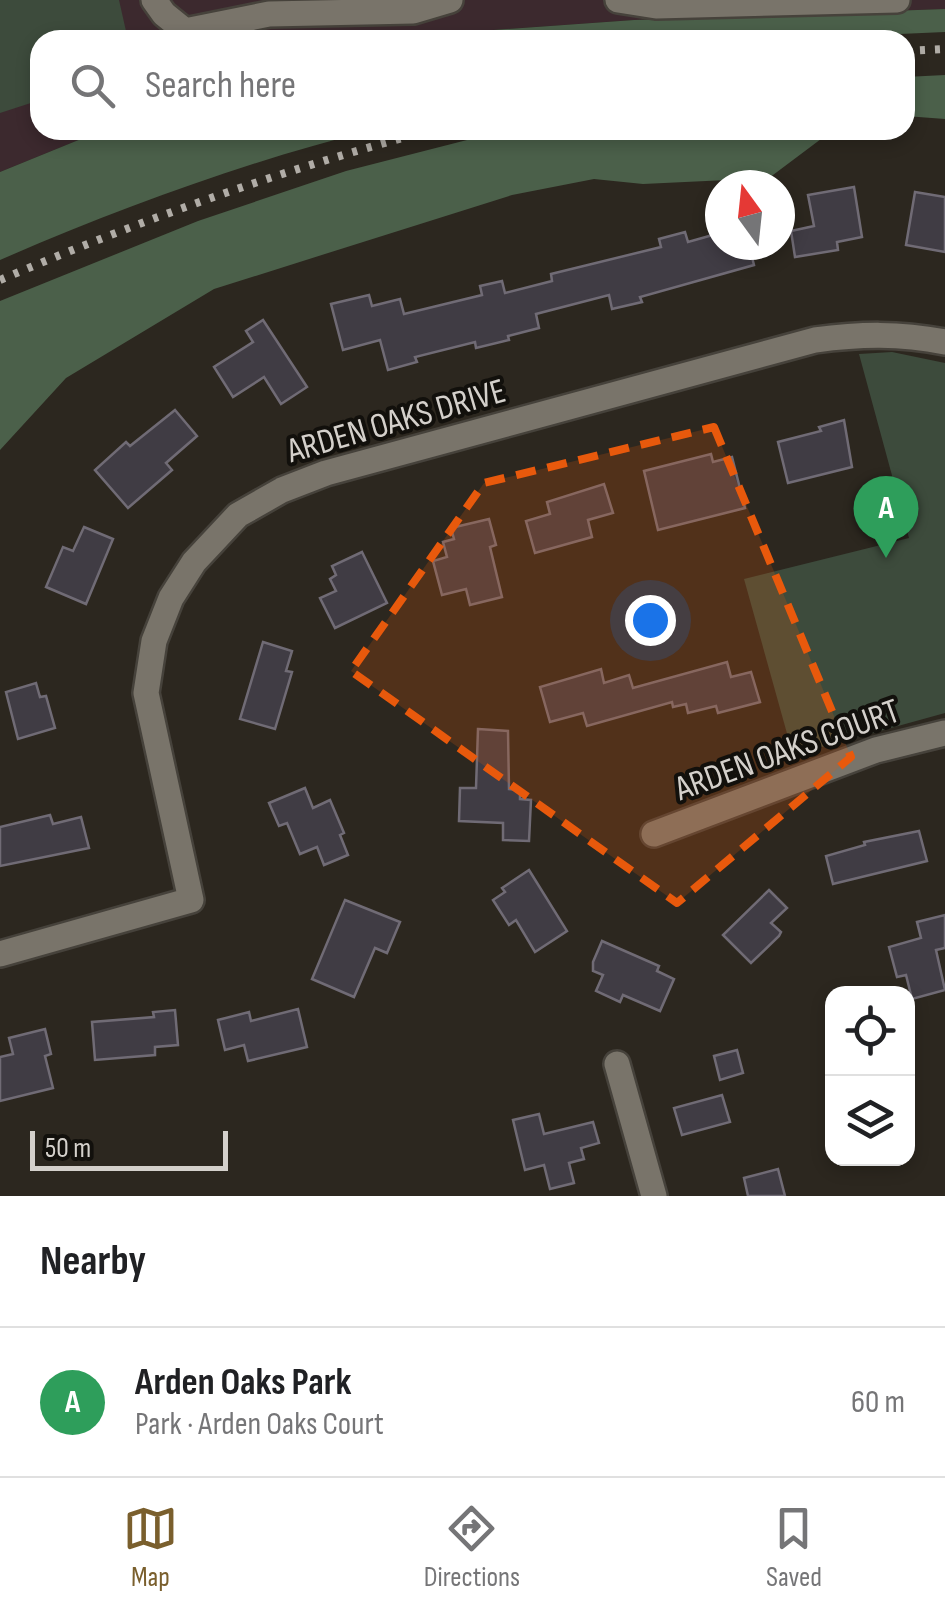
<!DOCTYPE html>
<meta charset="utf-8">
<style>
body{margin:0;font-family:"Sofia Sans Condensed",sans-serif;background:#f6f6f6;color:#202124}
.controls{position:absolute;right:30px;bottom:30px;display:grid;overflow:hidden;border-radius:20px;box-shadow:0 5px 15px #0003}
.controls button{width:90px;height:90px;display:grid;place-items:center;padding:0;border:0;border-bottom:2px solid #e0e0e0;background:#fff;color:#202124;font:50px sans-serif}
.compass{position:absolute;left:705px;top:170px;width:90px;height:90px;border-radius:50%;background:#fff;box-shadow:0 5px 15px #0003;rotate:345deg}
.scale{position:absolute;left:30px;bottom:25px;width:198px;box-sizing:border-box;padding-left:10px;border:5px solid #d4d0cb;border-top:0;font-size:28px;line-height:35px;white-space:nowrap;color:#d4d0cb;-webkit-text-stroke:8px #12100c;paint-order:stroke}
.you{position:absolute;left:650px;top:620px;width:35px;height:35px;margin:-25px;border:8px solid #fff;border-radius:50%;background:#1a73e8;box-shadow:0 0 0 15px #1a73e833}
.badge{display:grid;place-items:center;width:65px;height:65px;border-radius:50%;background:#7a5f2d;color:#fff;font-size:32px;font-weight:700}
.pin{position:absolute;translate:-50% -82px;filter:drop-shadow(0 2px 5px #0008)}
.pin::after{content:'';position:absolute;top:52px;width:35px;height:30px;background:inherit;clip-path:polygon(0 0,100% 0,50% 100%)}
.list{margin:0;padding:0;list-style:none}
h2{display:flex;justify-content:space-between;align-items:center;height:130px;margin:0;padding:0 40px;font-size:42px}
h2 small{font-size:32px;font-weight:400;color:#757577}
.list li{display:grid;grid-template-columns:65px 1fr auto;gap:30px;align-items:center;box-sizing:border-box;height:150px;padding:0 40px;border-top:2px solid #e0e0e0}
.list b{display:block;font-size:38px;white-space:nowrap}
.list p{margin:0;font-size:32px;white-space:nowrap;color:#757577}
.list em{font-size:32px;font-style:normal;color:#757577}
.icon{flex:none;width:55px;height:55px;fill:none;stroke:currentColor;stroke-width:2;stroke-linecap:round;stroke-linejoin:round}
.map{position:relative;flex:none;width:945px;height:1196px;overflow:hidden}
.search{position:absolute;background:#fff;box-shadow:0 5px 15px #0003;left:30px;right:30px;top:30px;height:110px;display:flex;align-items:center;gap:25px;box-sizing:border-box;padding:0 35px;border-radius:30px;color:#757577;font-size:38px}
.sheet{height:280px;background:#fff}
nav{display:flex;justify-content:space-around;align-items:center;box-sizing:border-box;height:140px;border-top:2px solid #e0e0e0;background:#fff;font-size:28px;color:#757577}
nav a{display:grid;justify-items:center;gap:5px}
nav .on{color:#7a5f2d}
.map>svg:first-child{display:block}
.education{fill:#3c292e}
.green{fill:#3d4b3c}
.forest{fill:#4b604a}
.building{fill:#403c44;stroke:#706b75;stroke-width:2.5}
.lines{fill:none;stroke-linecap:round;stroke-linejoin:round}
.minor-casing{stroke:#46423b;stroke-width:30}
.minor{stroke:#79746a;stroke-width:25}
.rail{stroke:#b1ada7;stroke-width:8;stroke-dasharray:5 10;stroke-linecap:butt}
.marked{fill:#e8590c;fill-opacity:0.2;stroke:#e8590c;stroke-width:8;stroke-dasharray:20 12;stroke-linejoin:round}
.labels{text-anchor:middle;stroke-width:8;stroke-linejoin:round;paint-order:stroke}
.street-label{font-size:35px;fill:#d4d0cb;stroke:#12100c}
</style>
<div class="map">
<svg width="945" height="1196" viewBox="0 0 945 1196">
<rect width="100%" height="100%" fill="#2c271f"/>
<path class="education" d="M0,0h945v9l-311,11 -154,11 -53,9h-387v90h63l-103,42z"/>
<g class="green">
<path d="M0,0h119l9,40h-88v60l-40,13z"/>
<path d="M892,352l53,11v350l-152,42 -49,-176 165,-41 -50,-184z"/>
</g>
<g class="forest">
<path d="M945,9v23l-68,3 -33,5h-417l53,-9 154,-11z"/>
<path d="M945,75v44l-40,-3v-39z"/>
<path d="M103,130h269c-127,32 -252,78 -372,130v-88z"/>
<path d="M506,130h327l-64,48 -126,6 -49,-5 -82,16 -298,94 -148,89 -66,72v-149l198,-80 148,-50z"/>
</g>
<g class="building">
<path d="M854,187l8,50 -25,5 1,8 -43,7 -4,-26 23,-5 -6,-31z"/>
<path d="M915,192l30,5v55l-39,-7z"/>
<path d="M685,232l3,10 32,-9v12h29l5,20 -114,32 2,5 -30,7 -3,-14 -73,19 3,14 -31,8 1,4 -33,8 -1,-6 -60,15 2,5 -29,8 -8,-30 -37,10 -12,-46 38,-9 3,11 28,-7 4,15 78,-19 -2,-9 22,-5 3,12 47,-12 -1,-7 110,-27 -2,-8z"/>
<path d="M263,320l44,67 -26,17 -17,-27 -31,20 -19,-30 39,-25 -7,-11z"/>
<path d="M175,410l22,26 -31,27 6,7 -44,38 -33,-38 31,-28 4,4z"/>
<path d="M844,420l8,47 -64,16 -10,-41 43,-11 -2,-4z"/>
<path d="M711,454l2,8 19,-5 13,51 -87,22 -14,-59z"/>
<path d="M604,484l9,29 -25,7 4,17 -57,16 -9,-32 24,-7 -3,-12z"/>
<path d="M489,519l7,26 -6,2 12,50 -32,8 -4,-16 -24,6 -9,-34 14,-4 -4,-15 11,-3 -3,-11z"/>
<path d="M84,527l29,12 -27,65 -40,-17 17,-40 10,4z"/>
<path d="M362,552l25,51 -52,25 -15,-30 16,-7 -6,-12 6,-4 -4,-9z"/>
<path d="M263,642l29,9 -6,20 6,1 -17,57 -35,-10z"/>
<path d="M727,662l4,15 20,-5 9,30 -42,11 -2,-7 -28,7 -2,-9 -13,3 -1,-5 -85,24 -4,-13 -33,9 -10,-35 61,-18 3,14 25,-8 4,13z"/>
<path d="M36,683l4,14 6,-1 9,32 -37,11 -12,-47z"/>
<path d="M478,729l30,2 1,58 11,1v9l11,1 -2,41 -26,-1v-17l-44,-2 1,-33h16z"/>
<path d="M305,788l8,20 17,-8 14,33 -4,2 8,20 -24,10 -7,-18 -17,7 -13,-31 -8,3 -10,-23z"/>
<path d="M50,815l3,9 28,-7 8,31 -89,18v-39z"/>
<path d="M919,831l8,30 -94,23 -7,-28 39,-11 -1,-3z"/>
<path d="M529,870l38,61 -32,21 -19,-32 -7,5 -16,-25 12,-8 -3,-4z"/>
<path d="M769,890l18,18 -16,15 10,9 -2,4 -28,27 -28,-28z"/>
<path d="M345,900l55,22 -13,31 -12,-5 -21,49 -42,-18z"/>
<path d="M945,915v33l-9,2 9,40 -33,9 -6,-24 -9,2 -8,-30 32,-9 -4,-16z"/>
<path d="M602,941l57,25 -2,5 17,8 -14,32 -37,-16 -3,7 -24,-11 7,-16 -10,-4v-9z"/>
<path d="M298,1009l9,38 -59,14 -4,-16 -19,5 -7,-30 31,-8 2,9z"/>
<path d="M175,1010l3,35 -23,2v8l-60,5 -3,-38 62,-5 -1,-5z"/>
<path d="M45,1029l6,25 -6,2 8,32 -53,13v-44l13,-3 -4,-16z"/>
<path d="M737,1050l6,23 -23,7 -6,-24z"/>
<path d="M722,1095l8,27 -48,13 -8,-27z"/>
<path d="M539,1114l5,20 49,-12 6,21 -18,5 3,11 -15,4 5,20 -24,6 -6,-24 -19,5 -12,-50z"/>
<path d="M778,1169l7,27h-37l-4,-18z"/>
</g>
<g class="lines">
<g class="minor-casing">
<g id="minor">
<path d="M154,0l10,14 21,17 84,-17 144,-3 37,-11"/>
<path d="M618,0l38,6 241,-6"/>
<path d="M654,834l222,-84 69,-17"/>
<path d="M0,954l191,-54 -45,-207 8,-52 17,-43 23,-36 44,-47 44,-25 44,-17 489,-133c45,-6 85,-7 130,2"/>
<path d="M617,1064l37,132"/>
</g>
</g>
<use href="#minor" class="minor"/>
<g class="rail">
<path d="M905,51l40,-2"/>
<path d="M0,280c141,-60 284,-111 432,-150"/>
</g>
</g>
<path class="marked" d="M714,427l137,330 -174,146 -326,-232 133,-188z"/>
<g class="labels">
<g class="street-label">
<text transform="translate(396 420) rotate(-16)" y="12">ARDEN OAKS DRIVE</text>
<text transform="translate(787 749) rotate(-20)" y="12">ARDEN OAKS COURT</text>
</g>
</g>
</svg>
<div class="controls">
<button><svg class="icon" aria-label="locate" viewBox="0 0 24 24"><circle cx="12" cy="12" r="6"/><path d="M12 2v4M12 18v4M2 12h4M18 12h4"/></svg></button>
<button><svg class="icon" aria-label="layers" viewBox="0 0 24 24"><path d="M12 4l9 5-9 5-9-5zM3 14l9 5 9-5"/></svg></button>
</div>
<svg class="compass" viewBox="-18 -18 36 36"><path d="M0-13l5 13h-10z" fill="#e53935"/><path d="M0 13l5-13h-10z" fill="#757577"/></svg>
<div class="scale">50 m</div>
<div class="you"></div>
<div class="pin badge" style="left:886px;top:558px;background:#2e9e5b">A</div>
<div class="search"><svg class="icon" aria-label="search" viewBox="0 0 24 24"><circle cx="10" cy="10" r="6"/><path d="M15 15l6 6"/></svg>Search here</div>
</div>
<section class="sheet">
<h2>Nearby<small></small></h2>
<ul class="list">
<li><span class="badge" style="background:#2e9e5b">A</span><div><b>Arden Oaks Park</b><p>Park · Arden Oaks Court</p></div><em>60 m</em></li>
</ul>
</section>
<nav>
<a class="on"><svg class="icon" aria-label="map" viewBox="0 0 24 24"><path d="M3 6l6-2 6 2 6-2v14l-6 2-6-2-6 2zM9 4v14M15 6v14"/></svg>Map</a>
<a><svg class="icon" aria-label="directions" viewBox="0 0 24 24"><path d="M12 3l9 9-9 9-9-9zM9 14v-3h6M13 9l2 2-2 2"/></svg>Directions</a>
<a><svg class="icon" aria-label="saved" viewBox="0 0 24 24"><path d="M7 4h10v16l-5-4-5 4z"/></svg>Saved</a>
</nav>
